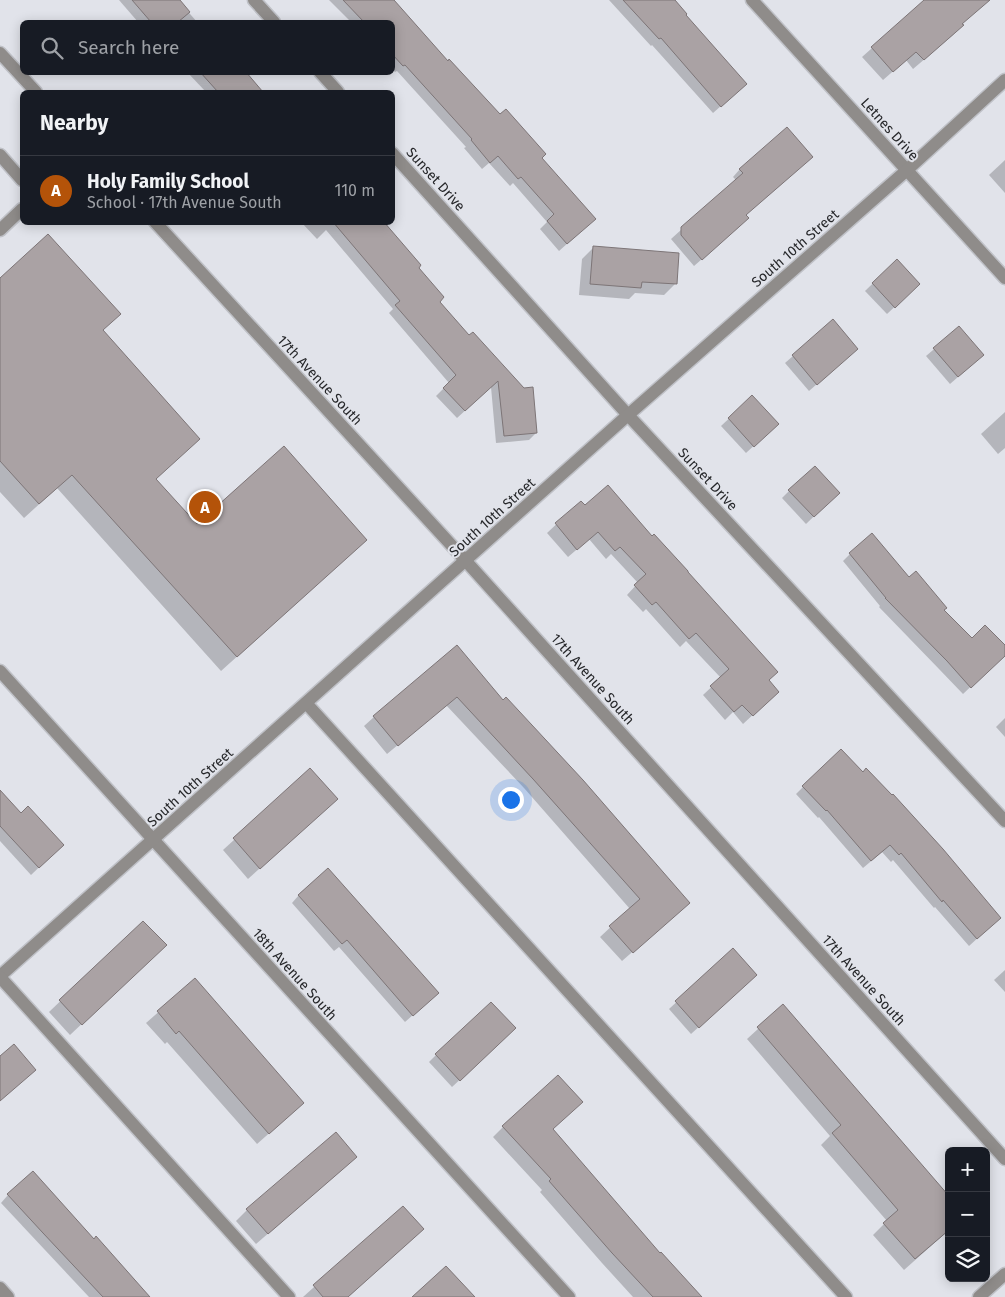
<!DOCTYPE html>
<meta charset="utf-8">
<style>
body{margin:0;font-family:"Fira Sans",sans-serif;background:#20242c;color:#f1f3f6}
.controls{position:absolute;right:15px;bottom:15px;display:grid;overflow:hidden;border-radius:8px;box-shadow:0 2px 12px #0003}
.controls button{width:45px;height:45px;display:grid;place-items:center;padding:0;border:0;border-bottom:1px solid #363941;background:#171b24;color:#f1f3f6;font:25px sans-serif}
.you{position:absolute;left:510px;top:799px;width:18px;height:18px;margin:-12px;border:4px solid #fff;border-radius:50%;background:#1a73e8;box-shadow:0 0 0 8px #1a73e833}
.badge{display:grid;place-items:center;width:32px;height:32px;border-radius:50%;background:#b45309;color:#fff;font-size:16px;font-weight:700}
.pin{position:absolute;translate:-50% -50%;border:2px solid #fff;box-shadow:0 1px 5px #0006}
.list{margin:0;padding:0;list-style:none}
h2{display:flex;justify-content:space-between;align-items:center;height:65px;margin:0;padding:0 20px;font-size:21px}
h2 small{font-size:16px;font-weight:400;color:#9ea1a6}
.list li{display:grid;grid-template-columns:32px 1fr auto;gap:15px;align-items:center;box-sizing:border-box;height:70px;padding:0 20px;border-top:1px solid #363941}
.list b{display:block;font-size:19px;white-space:nowrap}
.list p{margin:0;font-size:16px;white-space:nowrap;color:#9ea1a6}
.list em{font-size:16px;font-style:normal;color:#9ea1a6}
.icon{flex:none;width:28px;height:28px;fill:none;stroke:currentColor;stroke-width:2;stroke-linecap:round;stroke-linejoin:round}
.map{position:relative;flex:none;width:1005px;height:1297px;overflow:hidden}
.search{position:absolute;background:#171b24;box-shadow:0 2px 12px #0003;left:20px;top:20px;width:375px;height:55px;display:flex;align-items:center;gap:12px;box-sizing:border-box;padding:0 18px;border-radius:8px;color:#9ea1a6;font-size:19px}
.panel{position:absolute;background:#171b24;box-shadow:0 2px 12px #0003;left:20px;top:90px;width:375px;height:135px;border-radius:8px}
.map>svg:first-child{display:block}
.shadow{fill:#0003}
.building{fill:#aaa2a4;stroke:#7d7577}
.lines{fill:none;stroke-linecap:round;stroke-linejoin:round}
.minor-casing{stroke:#bfc1c7;stroke-width:15}
.minor{stroke:#8f8c8a;stroke-width:12}
.labels{text-anchor:middle;stroke-width:4;stroke-linejoin:round;paint-order:stroke}
.street-label{font-size:14px;fill:#26272a;stroke:#e1e3ea}
</style>
<div class="map">
<svg width="1005" height="1297" viewBox="0 0 1005 1297">
<rect width="100%" height="100%" fill="#e1e3ea"/>
<g class="shadow">
<path d="M119,0h59l19,22h-59z"/>
<path d="M329,0h61l58,62 92,96 47,68 -28,25 -19,-22 7,-7 -34,-39 -3,3 -21,-23 -7,6 -18,-21 2,-1 -69,-76 -2,1 -3,-3v-47h-41z"/>
<path d="M609,0h63l66,91 -25,22 -61,-68 -1,1z"/>
<path d="M926,0h63l-28,24 -8,11 -40,34 -7,-9 -23,20 -21,-23z"/>
<path d="M187,72h57l18,20h-56z"/>
<path d="M786,129l-46,97 -46,40 -23,-27 65,-59 -3,-3 7,-8z"/>
<path d="M1005,160v33l-16,-18z"/>
<path d="M301,222h80l36,46 21,34 31,35 67,96 -7,7 -33,3 -5,-56 -34,31 -21,-22 13,-13 -60,-70 4,-4 -67,-79 -9,9z"/>
<path d="M594,247l81,37 -11,11 -29,-2 -6,6 -50,-4 3,-36z"/>
<path d="M897,260l22,24 -32,30 -22,-23z"/>
<path d="M0,279l102,52 53,148 42,47 169,14 -15,14 -130,117 -164,-183 -33,30 -24,-26z"/>
<path d="M833,321l16,35 -40,35 -24,-28z"/>
<path d="M959,328l16,34 -25,22 -24,-28z"/>
<path d="M752,397l18,34 -24,22 -25,-27z"/>
<path d="M1005,412v36l-7,6 -17,-20z"/>
<path d="M789,491l49,2 -32,31 -24,-26z"/>
<path d="M580,502l187,179 2,19 -26,24 -10,-12 -8,8 -22,-25 18,-17 -35,-37 -6,6 -34,-38 -3,3 -16,-17 11,-12 -27,-29 -5,5 -17,-20 -21,18 -21,-24z"/>
<path d="M850,554l59,25 63,61 33,7v7l-42,40 -24,-25 -60,-62 1,-1 -37,-45z"/>
<path d="M457,647l221,265 -56,49 -22,-24 30,-28 -106,-121 -78,-83 -59,49 -23,-28 10,-9z"/>
<path d="M1005,718v19l-9,-10z"/>
<path d="M310,770l15,40 -77,69 -25,-29z"/>
<path d="M863,774l129,151 -23,21 -34,-39 -1,1 -41,-48 -2,2 -9,-10 -19,16 -44,-51 -1,1 -22,-24 7,-7z"/>
<path d="M0,792l55,60 -24,23 -31,-34z"/>
<path d="M299,895l131,105 -25,22 -66,-75 -5,4 -42,-48z"/>
<path d="M143,922l11,34 -84,79 -21,-23z"/>
<path d="M733,950l15,32 -57,52 -22,-25z"/>
<path d="M1005,970v22l-11,-12z"/>
<path d="M195,980l96,134 -34,30 -90,-102 -2,2 -19,-21z"/>
<path d="M783,1006l166,224 -45,40 -31,-35 14,-14 -66,-76 9,-9 -83,-97z"/>
<path d="M507,1036l-55,51 -23,-25 7,-7z"/>
<path d="M503,1127l49,3 108,125 41,42h-68l-31,-34 -62,-71 2,-2 -49,-53z"/>
<path d="M336,1134l8,34 -88,76 -20,-23 11,-11z"/>
<path d="M8,1195l139,102h-58l-88,-94z"/>
<path d="M403,1207l19,22 -11,11 -63,57h-45z"/>
</g>
<g class="building">
<path d="M132,0h48l10,12 -12,10h-27z"/>
<path d="M343,0h51l54,61 1,-2 51,55 6,-5 40,45 -4,4 54,61 -29,25 -20,-23 7,-7 -33,-37 -3,2 -20,-23 -8,7 -19,-23 1,-1 -67,-74 -2,1 -11,-12v-32h-28z"/>
<path d="M623,0h52l12,14 -1,1 61,69 -26,23 -60,-69 -2,1z"/>
<path d="M924,0h66l-28,24 2,1 -40,35 -8,-8 -23,20 -22,-25z"/>
<path d="M200,72h46l17,20h-45z"/>
<path d="M787,127l26,30 -67,58 3,3 -47,42 -21,-25v-8l62,-54 -4,-4z"/>
<path d="M333,222h51l37,43 -2,3 25,29 -4,5 29,33 4,-3 51,56 9,-1 4,46 -33,3 -6,-55 -33,30 -22,-23 13,-13 -61,-70 5,-4z"/>
<path d="M48,234l73,80 -18,16 97,109 -44,40 41,45 87,-78 83,94 -130,117 -165,-182 -33,29 -39,-43v-183z"/>
<path d="M593,246l86,7 -2,31 -35,-2 -1,6 -51,-4z"/>
<path d="M897,259l23,25 -25,24 -23,-25z"/>
<path d="M833,319l25,30 -41,36 -25,-30z"/>
<path d="M959,326l25,29 -26,22 -25,-29z"/>
<path d="M752,395l27,29 -25,23 -26,-29z"/>
<path d="M815,466l25,27 -26,24 -26,-27z"/>
<path d="M608,485l44,51 2,-2 34,37v1l90,100 -9,8 10,12 -26,24 -11,-11 -8,7 -24,-26 19,-17 -33,-36 -7,6 -33,-37 -4,3 -18,-20 12,-11 -26,-27 -5,4 -17,-19 -21,18 -22,-27 26,-22 4,4z"/>
<path d="M872,533l37,44 7,-6 31,37 -3,2 28,28 13,-13 20,20v11l-34,32 -24,-27 -62,-63h1l-37,-45z"/>
<path d="M457,645l46,55 3,-3 77,83 107,123 -57,50 -24,-27 31,-27 -107,-120 -76,-82 -59,49 -25,-30z"/>
<path d="M841,749l22,23 3,-4 26,27 1,-1 50,55 58,69 -24,21 -34,-39 -1,2 -41,-49 -2,2 -9,-10 -19,16 -44,-51 -1,1 -24,-25z"/>
<path d="M310,768l28,31 -78,70 -27,-31z"/>
<path d="M0,790l21,23 7,-7 36,39 -25,23 -39,-42z"/>
<path d="M328,868l111,125 -26,23 -66,-76 -5,4 -44,-49z"/>
<path d="M143,921l24,24 -85,80 -23,-25z"/>
<path d="M733,948l24,27 -58,53 -24,-27z"/>
<path d="M195,978l109,125 -35,31 -90,-103 -3,3 -19,-23z"/>
<path d="M491,1002l25,26 -56,53 -25,-27z"/>
<path d="M783,1004l166,192v34l-34,29 -32,-36 15,-13 -66,-77 9,-8 -84,-98z"/>
<path d="M14,1044l22,26 -36,31v-45z"/>
<path d="M558,1075l25,27 -30,27 107,124 1,-1 41,45h-49l-41,-44 -63,-72 2,-2 -49,-53z"/>
<path d="M336,1132l21,25 -89,77 -22,-25z"/>
<path d="M33,1171l61,68 2,-3 54,61h-47l-60,-64 -36,-39z"/>
<path d="M403,1206l21,23 -76,68h-25l-10,-12z"/>
<path d="M446,1266l29,31h-63z"/>
</g>
<g class="lines">
<g class="minor-casing">
<g id="minor">
<path d="M254,0l20,22"/>
<path d="M752,0l253,278"/>
<path d="M0,53l36,39"/>
<path d="M320,72l18,20"/>
<path d="M392,153l236,262 377,406"/>
<path d="M0,155l22,25"/>
<path d="M155,222l310,338 540,599"/>
<path d="M0,230l22,-21"/>
<path d="M0,671l569,626"/>
<path d="M306,703l540,594"/>
<path d="M0,976l628,-561 279,-245 98,-90"/>
<path d="M0,977l289,320"/>
<path d="M0,1288l8,9"/>
<path d="M979,1297l26,-23"/>
</g>
</g>
<use href="#minor" class="minor"/>
</g>
<g class="labels">
<g class="street-label">
<text transform="translate(890 129) rotate(48)" y="5">Letnes Drive</text>
<text transform="translate(436 179) rotate(48)" y="5">Sunset Drive</text>
<text transform="translate(795 248) rotate(-41)" y="5">South 10th Street</text>
<text transform="translate(320 380) rotate(47)" y="5">17th Avenue South</text>
<text transform="translate(708 479) rotate(47)" y="5">Sunset Drive</text>
<text transform="translate(492 517) rotate(-42)" y="5">South 10th Street</text>
<text transform="translate(593 679) rotate(48)" y="5">17th Avenue South</text>
<text transform="translate(190 787) rotate(-42)" y="5">South 10th Street</text>
<text transform="translate(295 974) rotate(48)" y="5">18th Avenue South</text>
<text transform="translate(864 980) rotate(48)" y="5">17th Avenue South</text>
</g>
</g>
</svg>
<div class="controls">
<button>+</button>
<button>−</button>
<button><svg class="icon" aria-label="layers" viewBox="0 0 24 24"><path d="M12 4l9 5-9 5-9-5zM3 14l9 5 9-5"/></svg></button>
</div>
<div class="you"></div>
<div class="pin badge" style="left:205px;top:507px">A</div>
<div class="search"><svg class="icon" aria-label="search" viewBox="0 0 24 24"><circle cx="10" cy="10" r="6"/><path d="M15 15l6 6"/></svg>Search here</div>
<section class="panel">
<h2>Nearby<small></small></h2>
<ul class="list">
<li><span class="badge">A</span><div><b>Holy Family School</b><p>School · 17th Avenue South</p></div><em>110 m</em></li>
</ul>
</section>
</div>
